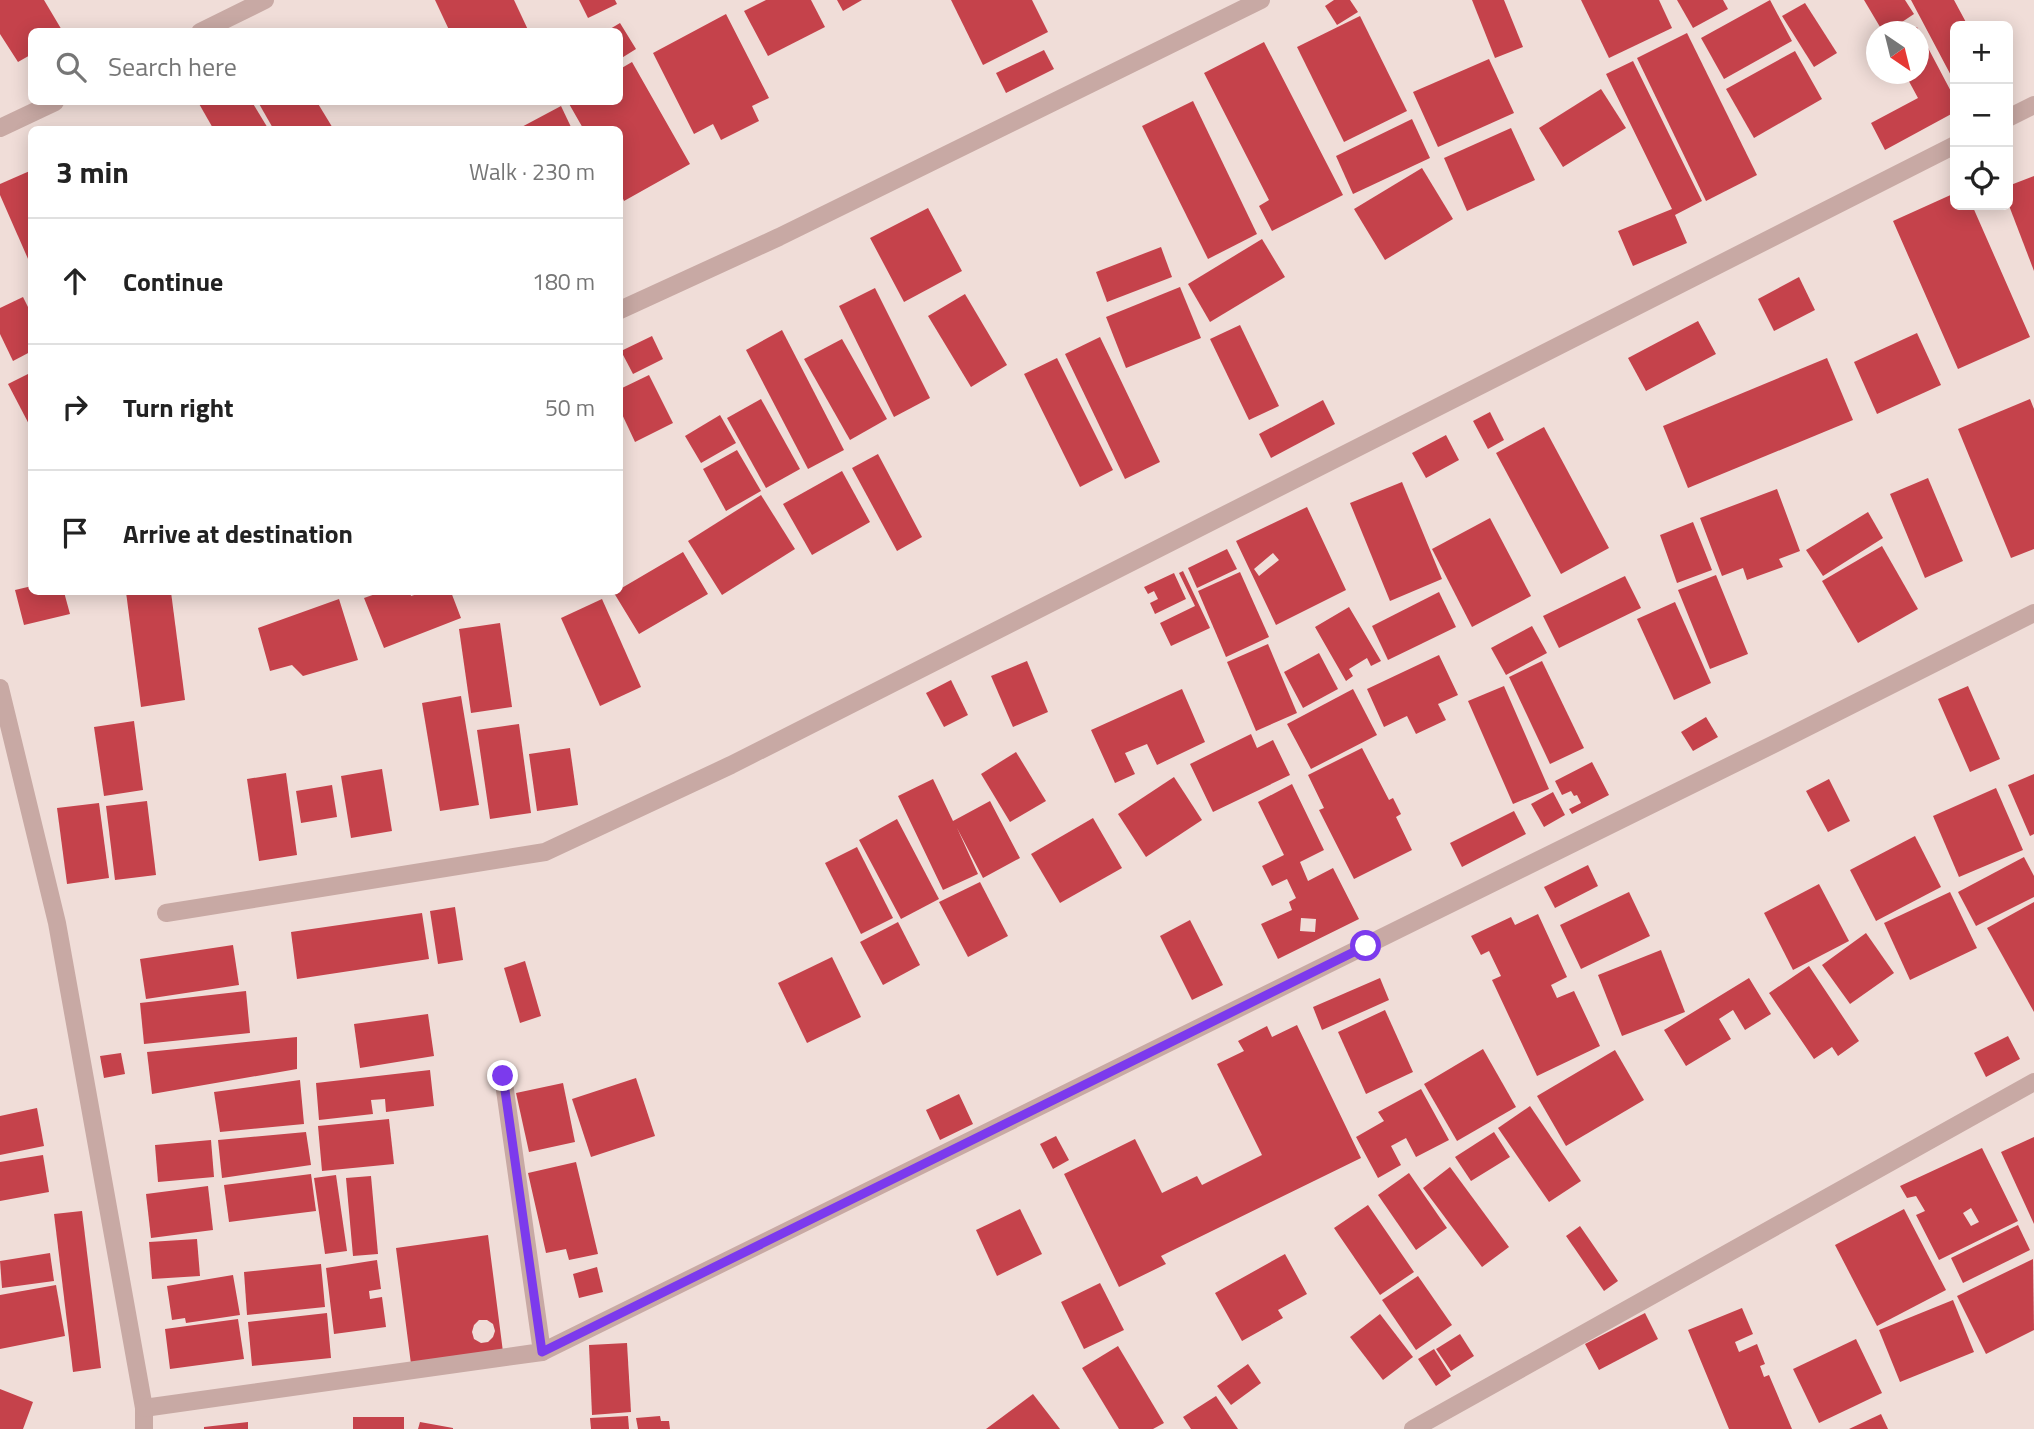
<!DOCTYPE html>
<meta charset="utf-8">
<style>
body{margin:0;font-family:"Titillium Web",sans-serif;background:#f6f6f6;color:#222}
.controls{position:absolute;right:21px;top:21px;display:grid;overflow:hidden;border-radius:10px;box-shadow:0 4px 18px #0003}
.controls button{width:63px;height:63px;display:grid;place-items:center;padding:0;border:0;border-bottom:2px solid #e0e0e0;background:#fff;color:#222;font:35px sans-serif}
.compass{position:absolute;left:1866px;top:21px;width:63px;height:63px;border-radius:50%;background:#fff;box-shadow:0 4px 18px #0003;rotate:145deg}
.stop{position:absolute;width:21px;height:21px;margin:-16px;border:5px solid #7c3aed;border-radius:50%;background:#fff}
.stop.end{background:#7c3aed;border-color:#fff;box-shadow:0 2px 7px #0008}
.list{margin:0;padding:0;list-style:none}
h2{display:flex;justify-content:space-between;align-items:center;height:91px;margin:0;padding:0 28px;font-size:30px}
h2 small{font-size:23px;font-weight:400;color:#767676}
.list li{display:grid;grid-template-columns:46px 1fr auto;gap:21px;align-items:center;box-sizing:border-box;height:126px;padding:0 28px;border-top:2px solid #e0e0e0}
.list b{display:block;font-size:26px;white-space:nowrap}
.list em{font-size:23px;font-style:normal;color:#767676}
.icon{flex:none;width:38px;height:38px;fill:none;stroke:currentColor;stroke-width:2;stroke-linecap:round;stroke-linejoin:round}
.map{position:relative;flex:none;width:2034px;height:1429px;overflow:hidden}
.search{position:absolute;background:#fff;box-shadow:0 4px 18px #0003;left:28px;top:28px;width:595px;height:77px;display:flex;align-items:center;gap:18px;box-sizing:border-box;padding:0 24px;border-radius:10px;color:#767676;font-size:26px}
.panel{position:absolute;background:#fff;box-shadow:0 4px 18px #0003;left:28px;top:126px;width:595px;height:469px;border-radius:10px}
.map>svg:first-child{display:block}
.building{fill:#c5424b;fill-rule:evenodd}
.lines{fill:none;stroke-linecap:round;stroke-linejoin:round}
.minor{stroke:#c8a9a4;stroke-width:18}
.route{stroke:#7c3aed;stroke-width:9}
</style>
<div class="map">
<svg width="2034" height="1429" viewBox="0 0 2034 1429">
<rect width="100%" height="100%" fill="#f0ddd8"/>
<g class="building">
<path d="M0,0h44l19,32h-31v22l-14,8 -18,-28z"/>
<path d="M435,0h79l15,32h-79z"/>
<path d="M579,0h36l2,4 -29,14z"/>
<path d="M766,0h45l14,27 -57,29 -24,-45z"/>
<path d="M837,0h25l-19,11z"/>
<path d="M951,0h81l16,32 -65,33z"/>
<path d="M1334,0h16l8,12 -21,13 -12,-19z"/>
<path d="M1472,0h32l19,47 -28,11z"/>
<path d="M1581,0h78l13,28 -63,30z"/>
<path d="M1677,0h46l5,9 -35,19z"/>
<path d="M1770,0l22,41 -68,38 -23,-41z"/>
<path d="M1864,0h41l9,14 -27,18h-4z"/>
<path d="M1911,0h43l14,26h-13v57z"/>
<path d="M1805,3l32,50 -23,14 -32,-51z"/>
<path d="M726,14l43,84 -17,8 7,15 -38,19 -8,-16 -19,10 -41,-81z"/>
<path d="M1360,16l47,95 -63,31 -47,-95z"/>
<path d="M620,23l16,26 -16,10v-27h-15z"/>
<path d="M1917,27l38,72v13l-70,38 -14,-27 47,-25 -13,-24h13v-42h-9z"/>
<path d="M1687,33l70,142 -51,26 -69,-143z"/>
<path d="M1264,42l79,153 -71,36 -13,-25 10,-6 -65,-127z"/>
<path d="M1044,50l10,19 -48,24 -10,-20z"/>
<path d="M1795,51l27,48 -68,39 -28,-49z"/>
<path d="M1489,59l25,54 -76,34 -25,-55z"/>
<path d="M1633,61l69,140 -27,14 12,28 -54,23 -15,-35 54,-22 -66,-135z"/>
<path d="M632,62l58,102 -66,37 -4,-9v-62h-36l-16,-28h52v-33z"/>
<path d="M1601,89l25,39 -63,39 -24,-39z"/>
<path d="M1193,101l64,133 -49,25 -66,-133z"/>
<path d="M198,102h54l17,28h-55z"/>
<path d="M258,102h59l17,28h-60z"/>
<path d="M561,106l10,21 -4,3h-51z"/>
<path d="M1412,119l18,39 -77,36 -17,-38z"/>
<path d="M1511,128l24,52 -68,31 -23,-53z"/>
<path d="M1422,168l31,51 -68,41 -31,-51z"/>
<path d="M32,170v98l-32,-73v-11z"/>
<path d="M2034,176v95l-26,-68v-17z"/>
<path d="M1955,193v12h17l58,132 -72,32 -65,-148z"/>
<path d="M928,208l34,63 -58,31 -34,-64z"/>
<path d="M1262,239l23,38 -75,45 -22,-38z"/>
<path d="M1161,247l11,30 -65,25 -11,-30z"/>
<path d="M1799,277l16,33 -41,21 -16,-32z"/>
<path d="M1180,287l21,51 -75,30 -20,-51z"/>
<path d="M875,288l55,110 -36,19 -55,-111z"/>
<path d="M965,294l42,71 -36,22 -43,-71z"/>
<path d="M23,297l9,18v36l-19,10 -13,-27v-26z"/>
<path d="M1698,321l18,33 -70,37 -18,-33z"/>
<path d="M1240,325l39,81 -30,14 -39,-81z"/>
<path d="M782,330l62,120 -36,19 -62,-119z"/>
<path d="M1917,333l24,52 -64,29 -23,-52z"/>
<path d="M652,336l11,23 -30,15 -12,-23z"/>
<path d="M1100,337l60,125 -35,17 -60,-125z"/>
<path d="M842,339l45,80 -37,21 -46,-81z"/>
<path d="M1057,358l56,112 -33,17 -56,-113z"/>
<path d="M1827,358l26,62 -165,68 -25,-62z"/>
<path d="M32,372v58l-24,-46z"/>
<path d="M649,375l24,48 -38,19 -15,-32v-21z"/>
<path d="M761,399l39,70 -34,19 -39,-70z"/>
<path d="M2030,399l4,10v140l-23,9 -53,-129z"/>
<path d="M1323,400l12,24 -64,34 -12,-24z"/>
<path d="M1490,412l14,28 -16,9 -15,-28z"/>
<path d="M720,415l16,28 -35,20 -16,-27z"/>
<path d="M1544,427l65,121 -48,26 -65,-121z"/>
<path d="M1446,435l13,25 -33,18 -14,-25z"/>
<path d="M737,450l24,41 -35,20 -23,-42z"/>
<path d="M878,454l44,83 -25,14 -45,-83z"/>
<path d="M842,471l28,51 -58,33 -29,-51z"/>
<path d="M1928,478l35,83 -38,17 -35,-84z"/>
<path d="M1402,482l40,97 -52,22 -40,-98z"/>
<path d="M1777,489l23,62 -21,8 4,8 -36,13 -4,-12 -21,8 -22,-58z"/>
<path d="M761,495l34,54 -73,46 -34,-54z"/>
<path d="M1307,507l39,83 -70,35 -40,-84zM1273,553l6,7 -20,16 -5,-7z"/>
<path d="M1868,512l15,26 -60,38 -17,-26z"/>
<path d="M1490,518l41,78 -59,31 -40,-78z"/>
<path d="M1693,522l19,48 -35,13 -17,-48z"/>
<path d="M1882,546l36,63 -60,34 -36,-62z"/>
<path d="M1227,549l10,20 -40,19 -9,-20z"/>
<path d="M683,552l25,42 -69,40 -25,-41 6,-1v-3z"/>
<path d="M1183,571l27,57 -39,18 -11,-23 35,-17 -16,-33z"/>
<path d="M1240,572l29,65 -43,20 -28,-66z"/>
<path d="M1174,573l12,26 -31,15 -5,-11 8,-4 -4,-8 -6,3 -4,-7z"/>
<path d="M1716,575l32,79 -38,15 -32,-79z"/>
<path d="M1625,576l16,32 -82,40 -16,-32z"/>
<path d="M32,586v6h32l6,22 -46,11 -9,-35z"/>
<path d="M126,592h45l14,108 -44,7z"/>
<path d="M381,592h29l1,4 13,-4h27l10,26 -77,30 -20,-50z"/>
<path d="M1439,592l17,35 -68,33 -16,-34z"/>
<path d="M339,599l19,61 -55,16 -11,-11 -22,6 -12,-43z"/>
<path d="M602,599l39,88 -41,19 -39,-88z"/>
<path d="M1675,602l36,81 -37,17 -37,-81z"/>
<path d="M1349,607l32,54 -10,5 -4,-8 -18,11 4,7 -7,5 -31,-54z"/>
<path d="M500,623l12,84 -41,6 -12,-84z"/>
<path d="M1532,626l15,27 -41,22 -15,-27z"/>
<path d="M1268,644l29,69 -41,18 -29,-69z"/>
<path d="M1319,653l19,36 -35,19 -19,-36z"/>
<path d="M1439,655l19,40 -20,9 8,16 -30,14 -9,-18 -23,11 -17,-38z"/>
<path d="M1027,661l21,51 -35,15 -22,-51z"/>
<path d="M1542,661l42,87 -34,16 -41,-87z"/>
<path d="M951,680l17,35 -24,12 -18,-34z"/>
<path d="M1504,686l45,103 -36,15 -45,-103z"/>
<path d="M1968,686l32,73 -30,13 -32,-73z"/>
<path d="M1182,689l23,53 -48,23 -10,-21 -22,9 10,21 -20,9 -24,-53z"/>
<path d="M1353,689l24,46 -66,34 -24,-45z"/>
<path d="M461,696l18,109 -39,6 -18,-108z"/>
<path d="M1706,717l12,20 -25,14 -12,-19z"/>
<path d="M134,721l9,69 -39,6 -10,-69z"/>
<path d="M519,724l12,89 -41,6 -13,-89z"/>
<path d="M1251,734l6,14 16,-8 17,35 -77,37 -23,-48z"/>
<path d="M570,748l8,57 -41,6 -8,-57z"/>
<path d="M1362,748l27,52 4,-2 8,16 -5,3 16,33 -58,29 -35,-69 5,-2 -16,-33z"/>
<path d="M1016,752l30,49 -36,21 -29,-48z"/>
<path d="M1592,762l17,33 -37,19 -3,-5 12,-6 -4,-8 -3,1 -3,-5 -9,4 -7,-14z"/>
<path d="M382,769l10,62 -41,7 -10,-62z"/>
<path d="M286,773l11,82 -38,6 -12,-82z"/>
<path d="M2034,774v60l-4,2 -22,-51z"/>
<path d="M1174,777l28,43 -56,37 -28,-43z"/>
<path d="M933,779l20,42 37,-20 30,57 -37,20 -26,-50 21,46 -35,16 -45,-94z"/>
<path d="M1829,779l21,42 -22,11 -22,-41z"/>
<path d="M1292,784l32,66 -24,12 8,19 25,-13 26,51 -81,40 -17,-35 31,-14 -3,-8 7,-4 -9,-19 -15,7 -10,-20 22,-11 -26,-53zM1301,918l15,1 -1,13 -15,-1z"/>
<path d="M332,785l5,32 -36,6 -5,-32z"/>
<path d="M1996,788l27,62 -64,27 -26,-61z"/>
<path d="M1553,792l12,23 -21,12 -13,-23z"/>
<path d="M147,801l9,74 -41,5 -9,-74z"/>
<path d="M99,803l10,75 -42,6 -10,-76z"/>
<path d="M1514,811l12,23 -64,33 -12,-24z"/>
<path d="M1093,818l29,50 -62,35 -29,-49z"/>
<path d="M897,819l42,80 -38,20 -42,-79z"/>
<path d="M1915,836l26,51 -65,34 -26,-51z"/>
<path d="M857,847l36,71 -32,16 -36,-71z"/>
<path d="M2024,857l10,19v21l-58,29 -18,-34z"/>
<path d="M1588,865l10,21 -43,22 -11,-21z"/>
<path d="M980,882l28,54 -40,21 -29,-55z"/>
<path d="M1819,884l30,57 -56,29 -29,-57z"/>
<path d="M1629,892l21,44 -69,33 -21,-44z"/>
<path d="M1950,892l27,56 -67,32 -26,-57z"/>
<path d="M2034,902v110l-47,-84z"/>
<path d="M455,907l8,53 -25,4 -8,-53z"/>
<path d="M422,913l7,46 -132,20 -6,-47z"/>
<path d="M1538,914l29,63 -16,8 6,13 17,-7 26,55 -63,30 -45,-96 9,-4 -12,-25 -8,4 -10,-19 40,-19 4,8z"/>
<path d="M1190,920l33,65 -31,15 -32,-64z"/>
<path d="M898,922l22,43 -37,20 -23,-43z"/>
<path d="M1866,933l28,40 -44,31 -28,-39z"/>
<path d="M233,945l6,40 -93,14 -6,-40z"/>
<path d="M1661,950l24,62 -63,24 -24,-61z"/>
<path d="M832,957l29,60 -54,26 -29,-60z"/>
<path d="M525,961l16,55 -21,7 -16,-55z"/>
<path d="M1809,966l50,75 -21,15 -6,-9 -18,12 -45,-66z"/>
<path d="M1380,978l9,22 -67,30 -9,-23z"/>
<path d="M1749,978l22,36 -26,16 -12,-20 -14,9 12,20 -45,27 -22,-36z"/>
<path d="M246,991l4,42 -106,11 -4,-41z"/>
<path d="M1385,1010l28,62 -47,22 -28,-62z"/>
<path d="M428,1014l6,42 -74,12 -6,-44z"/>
<path d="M1297,1025l64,133 -200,98 5,8 -47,23 -55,-113 71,-35 27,54 35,-17 5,9 60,-30 -45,-91 27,-13 -6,-10 29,-15 5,11z"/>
<path d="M2008,1036l12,23 -34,18 -12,-24z"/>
<path d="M297,1037v32l-145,25 -5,-42z"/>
<path d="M1483,1049l33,58 -59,34 -33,-57z"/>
<path d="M1615,1050l29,50 -78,46 -29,-50z"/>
<path d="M121,1053l4,21 -21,4 -4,-22z"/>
<path d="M430,1070l4,36 -48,6 -1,-13 -14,1 2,14 -54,6 -3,-37z"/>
<path d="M636,1078l19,58 -64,21 -19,-58z"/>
<path d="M300,1080l4,44 -84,8 -6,-40z"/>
<path d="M563,1083l12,59 -46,10 -13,-59z"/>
<path d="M1421,1089l28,51 -33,17 -10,-19 -15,8 10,19 -23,13 -22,-41 28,-16 -6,-9z"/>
<path d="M959,1094l14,30 -33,16 -14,-30z"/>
<path d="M1530,1106l51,75 -32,21 -51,-74z"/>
<path d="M37,1108l7,38 -44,9v-39z"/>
<path d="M389,1119l5,45 -72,7 -4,-45z"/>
<path d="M306,1132l5,33 -89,13 -4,-38z"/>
<path d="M1494,1132l16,25 -39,24 -16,-24z"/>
<path d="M1056,1136l13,24 -16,9 -13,-25z"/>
<path d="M2034,1137v87l-33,-72z"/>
<path d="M211,1140l3,37 -56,5 -3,-37z"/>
<path d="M1982,1148l36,73 -79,39 -23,-45 9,-4 -9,-15 -9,2 -7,-12zM1971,1208l8,14 -8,4 -8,-13z"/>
<path d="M43,1155l6,37 -49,9v-39z"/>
<path d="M576,1162l22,92 -29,6 -3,-11 -20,4 -18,-80z"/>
<path d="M1450,1167l59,80 -27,20 -59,-79z"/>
<path d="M1409,1173l38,55 -31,22 -38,-55z"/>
<path d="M311,1174l5,37 -87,11 -5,-37z"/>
<path d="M336,1175l11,76 -22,3 -11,-76z"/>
<path d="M371,1176l7,78 -25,2 -7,-78z"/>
<path d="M208,1186l5,44 -62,8 -5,-44z"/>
<path d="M1368,1205l46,67 -34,23 -46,-67z"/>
<path d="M1020,1209l22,45 -45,22 -21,-46z"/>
<path d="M1904,1209l42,81 -69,36 -42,-81z"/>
<path d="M82,1211l19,157 -28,4 -19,-158z"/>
<path d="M2018,1225l12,25 -67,33 -12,-25z"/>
<path d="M1580,1226l38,55 -14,10 -38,-55z"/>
<path d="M488,1235l15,117 -92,12 -15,-116zM479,1320h8l6,4 2,7 -2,6 -5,5 -7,1 -7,-4 -2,-7 2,-7z"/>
<path d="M197,1239l3,37 -48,3 -3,-37z"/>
<path d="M50,1253l4,28 -52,7 -2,-27z"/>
<path d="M1285,1254l22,40 -29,16 5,8 -41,23 -27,-48z"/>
<path d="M2033,1259l1,71 -48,24 -29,-58z"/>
<path d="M377,1260l4,29 -12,2 1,8 12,-2 4,30 -52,7 -8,-66z"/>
<path d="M321,1264l4,43 -78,8 -3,-43z"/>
<path d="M597,1267l6,25 -24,6 -6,-24z"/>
<path d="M233,1275l7,40 -54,8 -1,-5 -13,2 -5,-34z"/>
<path d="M1418,1276l34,49 -36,25 -34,-50z"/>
<path d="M1100,1283l24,47 -40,19 -23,-47z"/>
<path d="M56,1285l9,51 -65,13v-54z"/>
<path d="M1953,1300l21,52 -74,30 -21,-52z"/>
<path d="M1742,1308l11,26 -18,8 4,10 18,-8 8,20 -5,2 4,11 5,-2 23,54h-63l-41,-99z"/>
<path d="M327,1313l4,45 -79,8 -4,-44z"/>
<path d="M1645,1313l13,26 -59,31 -14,-26z"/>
<path d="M1380,1314l33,43 -30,23 -33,-43z"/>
<path d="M238,1319l6,40 -74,10 -5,-40z"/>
<path d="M1460,1334l14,22 -23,15 -15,-22z"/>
<path d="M1856,1339l26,54 -63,30 -26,-54z"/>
<path d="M627,1343l4,69 -39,3 -3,-70z"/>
<path d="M1118,1346l46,77 -11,6h-34l-37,-61z"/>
<path d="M1434,1349l17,27 -15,10 -18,-27z"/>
<path d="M1248,1364l13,19 -30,22 -14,-19z"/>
<path d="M0,1389l33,13 -10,27h-23z"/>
<path d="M1033,1394l27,35h-74z"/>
<path d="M1216,1396l22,33h-47l-8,-12z"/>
<path d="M1881,1414l7,15h-39z"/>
<path d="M628,1416l1,13h-38l-1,-11z"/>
<path d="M660,1416l1,5h8l1,8h-32l-2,-11z"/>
<rect x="353" y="1417" width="51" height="12"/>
<path d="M248,1422v7h-44v-2z"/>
<path d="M420,1422l33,6v1h-35z"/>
</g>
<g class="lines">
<g class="minor">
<path d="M200,32l65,-32"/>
<path d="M2008,118l26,-13"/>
<path d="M0,128l55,-26"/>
<path d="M620,310l159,-73 482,-237"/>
<path d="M0,688l57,235 87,485v21"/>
<path d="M166,913l379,-61 186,-87 1224,-620"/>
<path d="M542,1352l1230,-607 262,-132"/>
<path d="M144,1408l398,-56 -39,-276"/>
<path d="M1413,1429l621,-347"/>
</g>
</g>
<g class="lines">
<path class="route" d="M503,1076l39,276 824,-406"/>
</g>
</svg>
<div class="controls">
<button>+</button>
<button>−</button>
<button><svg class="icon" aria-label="locate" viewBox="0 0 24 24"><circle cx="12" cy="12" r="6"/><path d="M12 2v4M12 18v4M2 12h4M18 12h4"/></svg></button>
</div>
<svg class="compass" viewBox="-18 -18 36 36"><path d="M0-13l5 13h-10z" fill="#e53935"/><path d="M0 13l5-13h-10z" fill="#767676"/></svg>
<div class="stop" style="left:1366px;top:946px"></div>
<div class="stop end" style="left:503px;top:1076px"></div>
<div class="search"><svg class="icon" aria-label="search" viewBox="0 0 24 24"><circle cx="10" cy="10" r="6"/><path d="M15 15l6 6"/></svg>Search here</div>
<section class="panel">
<h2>3 min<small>Walk · 230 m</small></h2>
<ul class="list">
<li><svg class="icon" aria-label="ahead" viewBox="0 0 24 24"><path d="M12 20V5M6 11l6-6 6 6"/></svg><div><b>Continue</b></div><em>180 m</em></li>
<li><svg class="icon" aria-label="right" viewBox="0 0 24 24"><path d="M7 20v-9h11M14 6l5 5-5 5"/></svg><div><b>Turn right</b></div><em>50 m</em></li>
<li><svg class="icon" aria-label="arrive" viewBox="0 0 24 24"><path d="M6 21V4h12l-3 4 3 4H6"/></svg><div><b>Arrive at destination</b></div></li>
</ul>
</section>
</div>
